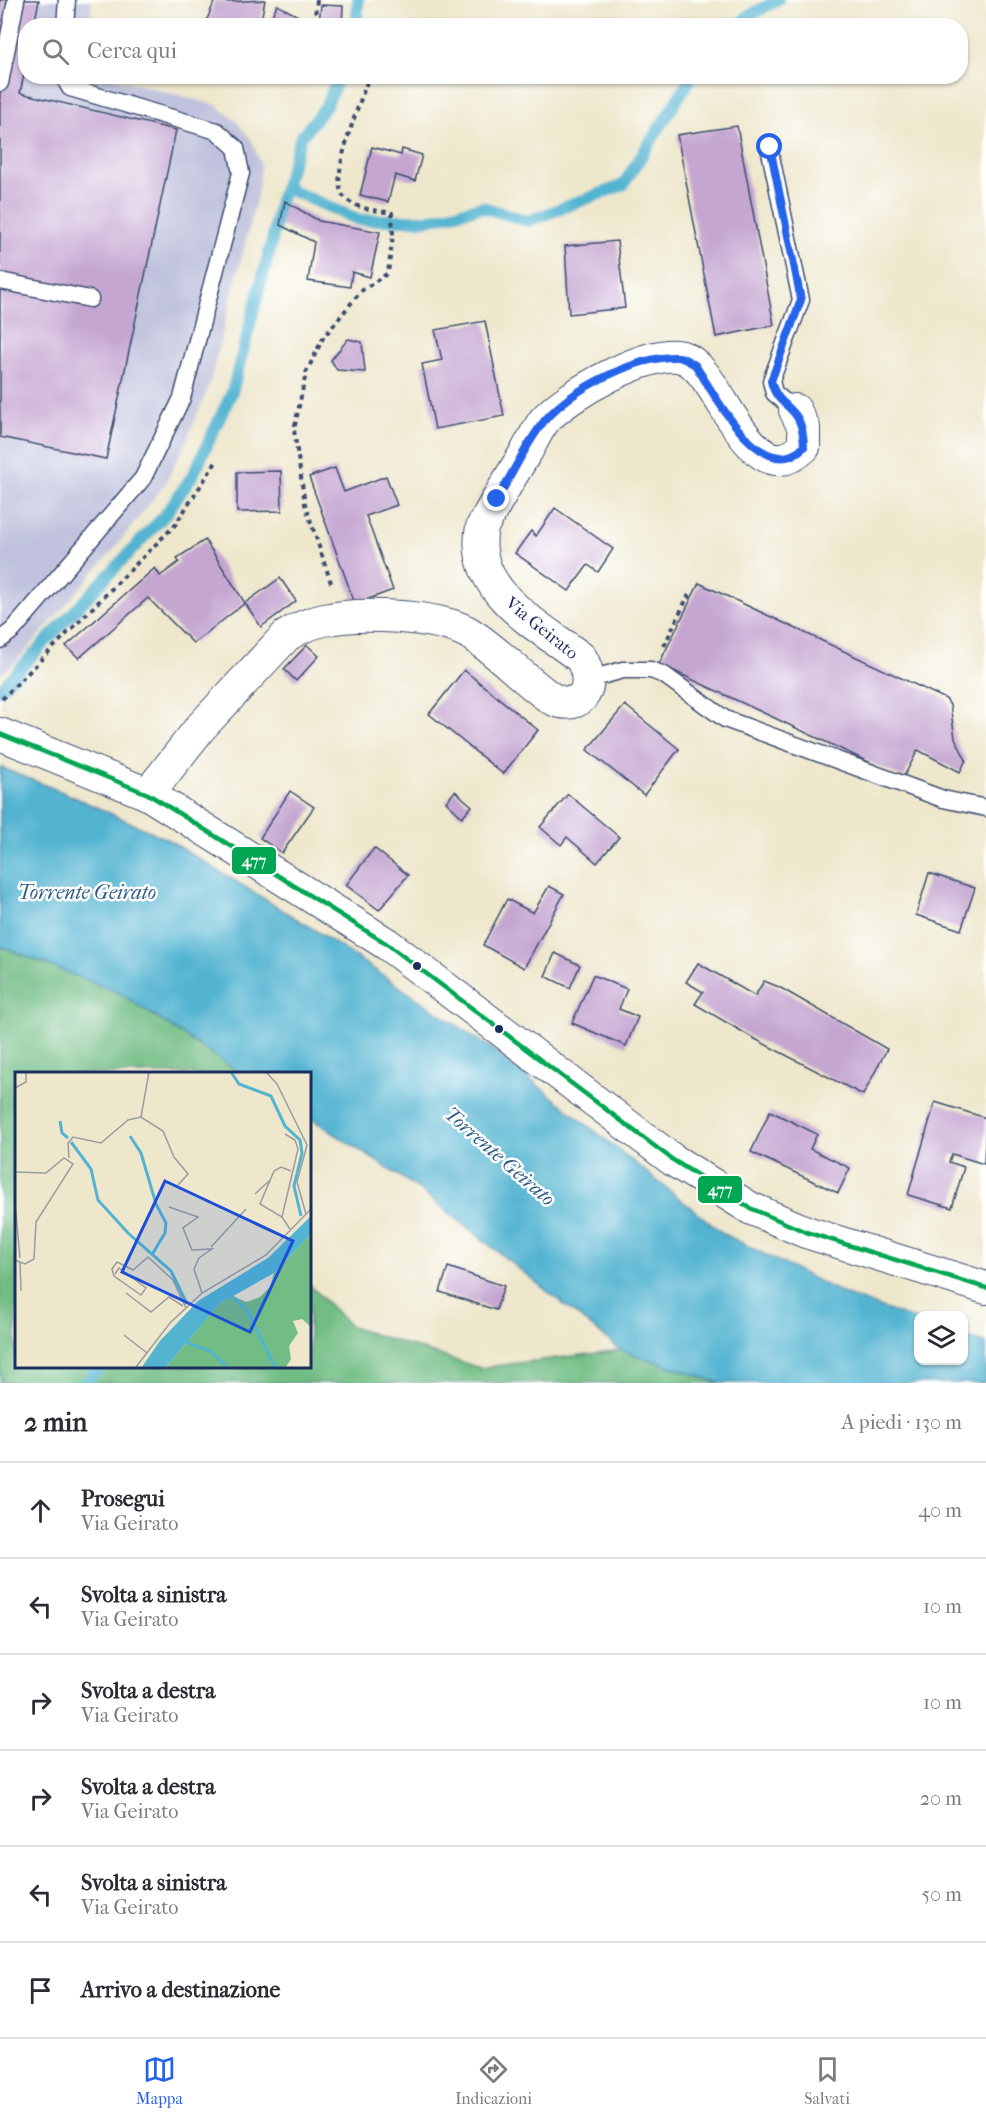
<!DOCTYPE html>
<html lang="it">
<meta charset="utf-8">
<style>
body{margin:0;font-family:"IM FELL French Canon",serif;background:#f2f2f3;color:#2b2b33}
.controls{position:absolute;right:18px;bottom:18px;display:grid;overflow:hidden;border-radius:12px;box-shadow:0 2px 4px #0004}
.controls button{width:54px;height:54px;display:grid;place-items:center;padding:0;border:0;border-bottom:2px solid #e1e1e2;background:#fff;color:#2b2b33;font:30px sans-serif}
.stop{position:absolute;width:18px;height:18px;margin:-14px;border:4px solid #2563eb;border-radius:50%;background:#fff}
.stop.end{background:#2563eb;border-color:#fff;box-shadow:0 2px 6px #0008}
.list{margin:0;padding:0;list-style:none}
h2{display:flex;justify-content:space-between;align-items:center;height:78px;margin:0;padding:0 24px;font-size:26px}
h2 small{font-size:20px;font-weight:400;color:#7c7c81}
.list li{display:grid;grid-template-columns:39px 1fr auto;gap:18px;align-items:center;box-sizing:border-box;height:96px;padding:0 24px;border-top:2px solid #e1e1e2}
.list b{display:block;font-size:22px;white-space:nowrap}
.list p{margin:0;font-size:20px;white-space:nowrap;color:#7c7c81}
.list em{font-size:20px;font-style:normal;color:#7c7c81}
.icon{flex:none;width:33px;height:33px;fill:none;stroke:currentColor;stroke-width:2;stroke-linecap:round;stroke-linejoin:round}
.map{position:relative;flex:none;width:986px;height:1383px;overflow:hidden}
.search{position:absolute;background:#fff;box-shadow:0 2px 4px #0004;left:18px;right:18px;top:18px;height:66px;display:flex;align-items:center;gap:15px;box-sizing:border-box;padding:0 21px;border-radius:24px;color:#7c7c81;font-size:22px}
.sheet{height:654px;background:#fff}
nav{display:flex;justify-content:space-around;align-items:center;box-sizing:border-box;height:84px;border-top:2px solid #e1e1e2;background:#fff;font-size:16px;color:#7c7c81}
nav a{display:grid;justify-items:center;gap:3px}
nav .on{color:#2563eb}
.map>svg:first-child{display:block}
.industrial{fill:#c0c2dd}
.forest{fill:#72bd85;stroke:#467672;stroke-width:1.5}
.water{fill:#52b4d1;stroke:#367298;stroke-width:1.5}
.lines{fill:none;stroke-linecap:round;stroke-linejoin:round}
.stream{stroke:#52b4d1;stroke-width:12}
.building{fill:#c5a6d1}
.lane-casing{stroke:#3b4b6e;stroke-width:19}
.street-casing{stroke:#3b4b6e;stroke-width:34}
.path{stroke:#3b4b6e;stroke-width:4;stroke-dasharray:4.5 4.5;stroke-linecap:butt}
.lane{stroke:#fff;stroke-width:16}
.street{stroke:#fff;stroke-width:32}
.bus-1-casing{stroke:#fff;stroke-width:9}
.bus-1{stroke:#00a651;stroke-width:4.5}
.route{stroke:#2563eb;stroke-width:8}
.bus-dot{fill:#1b2f5e;stroke:#fff;stroke-width:2}
.labels{text-anchor:middle;stroke-width:5;stroke-linejoin:round;paint-order:stroke}
.street-label{font-size:18px;fill:#1b2f5e;stroke:#fff}
.water-label{font-size:20px;font-style:italic;fill:#2e5e86;stroke:#fff}
.inset-river{fill:none;stroke:#52b4d1;stroke-width:3}
.inset-road{fill:none;stroke:#9a9da0;stroke-width:1.5}
.view{fill:#1d4ed8;fill-opacity:0.15;stroke:#1d4ed8;stroke-width:3}
.inset-edge{fill:none;stroke:#1b2f5e;stroke-width:3}
.line-badge{stroke:#fff;stroke-width:2}
.badge-label{font-size:16px;text-anchor:middle;font-weight:bold;fill:#fff}
</style>
<div class="map">
<svg width="986" height="1383" viewBox="0 0 986 1383">
<rect width="100%" height="100%" fill="#fff"/>
<filter id="ink" filterUnits="userSpaceOnUse"><feTurbulence type="fractalNoise" baseFrequency=".0167" numOctaves="2"/><feDisplacementMap in="SourceGraphic" scale="12" xChannelSelector="R" yChannelSelector="G"/><feConvolveMatrix kernelMatrix="1 2 1 2 8 2 1 2 1" color-interpolation-filters="sRGB"/></filter>
<filter id="wash" filterUnits="userSpaceOnUse"><feTurbulence type="fractalNoise" baseFrequency=".008" numOctaves="4" result="noise"/><feDisplacementMap in="SourceGraphic" scale="24" xChannelSelector="R" yChannelSelector="G"/><feGaussianBlur stdDeviation="1.35" result="paint"/><feColorMatrix in="noise" values="0 0 0 0 0 0 0 0 0 0 0 0 0 0 0 0 0 1.4 0 .05"/><feComposite in="paint" operator="in"/></filter>
<g filter="url(#wash)">
<rect width="100%" height="100%" fill="#eee7cc"/>
<path class="industrial" d="M0,0h91l1,25 -66,1v50l82,1 108,28 20,16 16,20 9,25 -3,25 -48,192 -24,59 -21,42 -51,65 -97,112 -17,14z"/>
<path class="forest" d="M0,946l120,47 122,81h-226v292h293v-82l42,43 129,41 141,-18 99,33h-720z"/>
<path class="water" d="M0,767l65,26 102,46 151,93 173,116 233,186 120,60 74,27v39h46v-23l22,6v40h-266l-99,-33 -202,-161 -110,-72v-43h-67l-122,-81 -120,-47z"/>
<g class="lines">
<g class="stream">
<path d="M357,26l1,-26"/>
<path d="M738,26l9,-9 31,-17"/>
<path d="M286,188l73,32h68l55,-13 46,14 95,-36 69,-109"/>
<path d="M0,690l165,-175 28,-40 39,-83 40,-151 8,-40 21,-64 25,-31 13,-30"/>
<path d="M85,1383l16,-17"/>
</g>
</g>
<g id="blocks">
<g class="building">
<path d="M0,0h39l-5,26h-8v40l-6,27 156,37 -70,329 -106,-22z"/>
<path d="M215,0l11,2 39,-2 -5,26 -55,-2z"/>
<path d="M277,5l19,10 20,11h-49z"/>
<path d="M321,5l22,1 -1,18 -23,-2z"/>
<path d="M258,76h18l-4,8z"/>
<path d="M737,126l37,199 -58,12 -39,-202z"/>
<path d="M372,147l29,8 1,-6 20,6 -7,26 -20,-6 -7,27 -28,-7z"/>
<path d="M285,201l34,20 61,11 -10,45 -18,-5 -2,15 -42,-6 6,-39 -34,-17z"/>
<path d="M617,241l8,67 -56,6 -4,-68z"/>
<path d="M485,321l19,95 -69,13 -13,-65 20,-4 -7,-30z"/>
<path d="M348,339l14,3 3,30 -28,-2 -6,-10z"/>
<path d="M335,468l9,24 42,-16 11,29 -31,11 27,74 -38,14 -46,-127z"/>
<path d="M281,471l1,40 -45,1v-40z"/>
<path d="M555,508l58,41 -15,23 -10,-7 -19,26 -54,-38 16,-22 5,5z"/>
<path d="M205,540l40,63 -41,32 -11,8 -45,-45 -69,60 -13,-12 89,-78 5,8 19,-14 -2,-4z"/>
<path d="M280,578l16,23 -35,26 -16,-24z"/>
<path d="M699,583l247,116 4,6 5,33 11,22 -6,12 -42,-22 -15,28 -244,-114z"/>
<path d="M307,645l12,11 -23,25 -12,-12z"/>
<path d="M464,670l74,60 -35,44 -74,-60z"/>
<path d="M625,705l54,44 -35,46 -57,-45z"/>
<path d="M290,791l24,16 -32,46 -22,-15z"/>
<path d="M455,791l17,15 -10,11 -16,-15z"/>
<path d="M568,794l51,43 -22,26 -30,-26 -6,8 -21,-18z"/>
<path d="M374,848l34,27 -29,35 -33,-25z"/>
<path d="M929,873l46,15 -14,42 -45,-15z"/>
<path d="M549,886l15,8 -40,74 -41,-23 24,-46 26,14z"/>
<path d="M555,953l25,12 -10,23 -25,-12z"/>
<path d="M698,963l57,33 9,-15 15,6 108,62 -24,46 -110,-57 -58,-34 8,-12 -17,-10z"/>
<path d="M593,975l34,14 -8,20 19,8 -12,29 -54,-23z"/>
<path d="M935,1102l51,16 -2,46 -32,-10 -3,8 15,5 -12,41 -44,-13z"/>
<path d="M770,1111l47,23 -7,15 40,19 -12,25 -87,-41z"/>
<path d="M448,1267l56,19 -8,24 -56,-18z"/>
</g>
</g>
</g>
<g filter="url(#ink)">
<use href="#blocks" fill-opacity="0" stroke="#3b4b6e" stroke-width="1.5"/>
<g class="lines">
<g class="lane-casing">
<g id="lane">
<path d="M65,26l2,-26"/>
<path d="M0,83l16,-83"/>
<path d="M769,147l32,153 -30,81 3,12 21,17"/>
<path d="M0,281l90,18"/>
<path d="M0,640l13,-10 130,-152 39,-80 59,-225 -5,-25 -19,-17 -147,-43 -7,-12"/>
<path d="M590,679l33,-9h28l13,5 61,44 218,80 43,9"/>
</g>
</g>
<g class="street-casing">
<g id="street">
<path d="M0,734l148,60 239,150 286,216 77,48 56,24 180,56"/>
<path d="M148,794l52,-66 86,-92c12,-8 24,-13 38,-16 34,-8 114,-5 145,13 29,18 54,46 83,66 31,14 45,-14 29,-41 -43,-33 -112,-67 -99,-131 14,-25 28,-50 44,-75 6,-10 11,-22 18,-31 21,-25 105,-73 138,-64 39,11 67,142 122,90v-19l-9,-18"/>
</g>
</g>
<g class="path">
<path d="M317,0l-3,22 8,4"/>
<path d="M331,583l-26,-79 -11,-74 12,-57 17,-35 38,-47 27,-18 5,-38 -1,-22c-16,-3 -36,-3 -48,-16 -17,-18 18,-98 25,-121"/>
<path d="M664,646l24,-50 3,2"/>
<path d="M2,699l173,-174 41,-63"/>
</g>
<use href="#lane" class="lane"/>
<use href="#street" class="street"/>
<g class="bus-1-casing">
<path id="bus-1" d="M0,734l148,60 239,150 286,216 77,48 56,24 180,56"/>
</g>
<use href="#bus-1" class="bus-1"/>
</g>
</g>
<g class="lines" filter="url(#ink)">
<path class="route" d="M497,499c15,-24 30,-57 48,-79 27,-31 92,-65 134,-63 5,1 11,5 16,8 21,30 66,123 109,82 -1,-46 -26,-35 -33,-66l30,-81 -31,-153"/>
</g>
<g class="bus-dot">
<circle cx="417" cy="966" r="5"/>
<circle cx="499" cy="1029" r="5"/>
</g>
<g class="labels">
<g class="street-label">
<text transform="translate(542 628) rotate(39)" y="6">Via Geirato</text>
</g>
<g class="water-label">
<text x="87" y="899">Torrente Geirato</text>
<text transform="translate(500 1156) rotate(41)" y="7">Torrente Geirato</text>
</g>
</g>
<g transform="translate(15 1072)">
<rect width="296" height="296" fill="#eee7cc"/>
<path d="M295,163v91l-8,-7 -9,2 5,12 -9,13 2,13 -5,8h-120l53,-63 14,-8 13,6 14,-5 10,-10 4,-14z" fill="#72bd85"/>
<path d="M295,145v18l-36,38 -55,31 -53,63h-24l17,-25 39,-41 70,-43z" fill="#52b4d1"/>
<path class="inset-river" d="M216,0l8,12 32,12 14,30 15,14 2,13 -8,33 7,30M45,49l2,12 6,5M115,64l11,17 15,51 10,19 -1,10 -12,20M56,70l20,27 7,31 30,33 43,38 16,33M216,224l16,14 28,57M170,270l25,9 17,16"/>
<path class="inset-road" d="M251,0l11,12 30,61 -10,37 9,32M0,16l11,-6v-10M126,45l8,-45M54,86l-1,-15 5,-6 28,6 27,-23 13,-3 22,14 11,26 14,17 -10,11M0,100l31,1 18,-15 9,6 -37,58 -2,37 -9,5 -10,-4M240,122l15,-14M0,131l5,55M154,135l29,10 -15,11 9,22 20,-1 -13,9 -5,11 8,24M267,145l16,-68 -3,-9 -10,-6M275,157l-8,-12 -22,-13 14,-33 7,-4 10,4M196,175l35,-38M5,191l1,28M100,202l4,-6 27,20 -5,7 -27,-19 -2,-7 5,-7 16,8 15,-13 25,23 13,28M111,221l25,19 18,-15 14,9M109,263l23,18M121,295l34,-44 32,-30 64,-38 45,-46"/>
<path class="view" d="M150,109l128,60 -43,91 -128,-60z"/>
<rect width="296" height="296" class="inset-edge"/>
</g>
<g class="line-badge">
<rect x="231" y="846" width="46" height="29" rx="6" fill="#00a651"/>
<rect x="697" y="1175" width="46" height="29" rx="6" fill="#00a651"/>
</g>
<g class="badge-label">
<text x="254" y="866">477</text>
<text x="720" y="1195">477</text>
</g>
</svg>
<div class="controls">
<button><svg class="icon" aria-label="layers" viewBox="0 0 24 24"><path d="M12 4l9 5-9 5-9-5zM3 14l9 5 9-5"/></svg></button>
</div>
<div class="stop" style="left:770px;top:147px"></div>
<div class="stop end" style="left:497px;top:499px"></div>
<div class="search"><svg class="icon" aria-label="search" viewBox="0 0 24 24"><circle cx="10" cy="10" r="6"/><path d="M15 15l6 6"/></svg>Cerca qui</div>
</div>
<section class="sheet">
<h2>2 min<small>A piedi · 130 m</small></h2>
<ul class="list">
<li><svg class="icon" aria-label="ahead" viewBox="0 0 24 24"><path d="M12 20V5M6 11l6-6 6 6"/></svg><div><b>Prosegui</b><p>Via Geirato</p></div><em>40 m</em></li>
<li><svg class="icon" aria-label="left" viewBox="0 0 24 24"><path d="M17 20v-9H6M10 6l-5 5 5 5"/></svg><div><b>Svolta a sinistra</b><p>Via Geirato</p></div><em>10 m</em></li>
<li><svg class="icon" aria-label="right" viewBox="0 0 24 24"><path d="M7 20v-9h11M14 6l5 5-5 5"/></svg><div><b>Svolta a destra</b><p>Via Geirato</p></div><em>10 m</em></li>
<li><svg class="icon" aria-label="right" viewBox="0 0 24 24"><path d="M7 20v-9h11M14 6l5 5-5 5"/></svg><div><b>Svolta a destra</b><p>Via Geirato</p></div><em>20 m</em></li>
<li><svg class="icon" aria-label="left" viewBox="0 0 24 24"><path d="M17 20v-9H6M10 6l-5 5 5 5"/></svg><div><b>Svolta a sinistra</b><p>Via Geirato</p></div><em>50 m</em></li>
<li><svg class="icon" aria-label="arrive" viewBox="0 0 24 24"><path d="M6 21V4h12l-3 4 3 4H6"/></svg><div><b>Arrivo a destinazione</b></div></li>
</ul>
</section>
<nav>
<a class="on"><svg class="icon" aria-label="map" viewBox="0 0 24 24"><path d="M3 6l6-2 6 2 6-2v14l-6 2-6-2-6 2zM9 4v14M15 6v14"/></svg>Mappa</a>
<a><svg class="icon" aria-label="directions" viewBox="0 0 24 24"><path d="M12 3l9 9-9 9-9-9zM9 14v-3h6M13 9l2 2-2 2"/></svg>Indicazioni</a>
<a><svg class="icon" aria-label="saved" viewBox="0 0 24 24"><path d="M7 4h10v16l-5-4-5 4z"/></svg>Salvati</a>
</nav>
